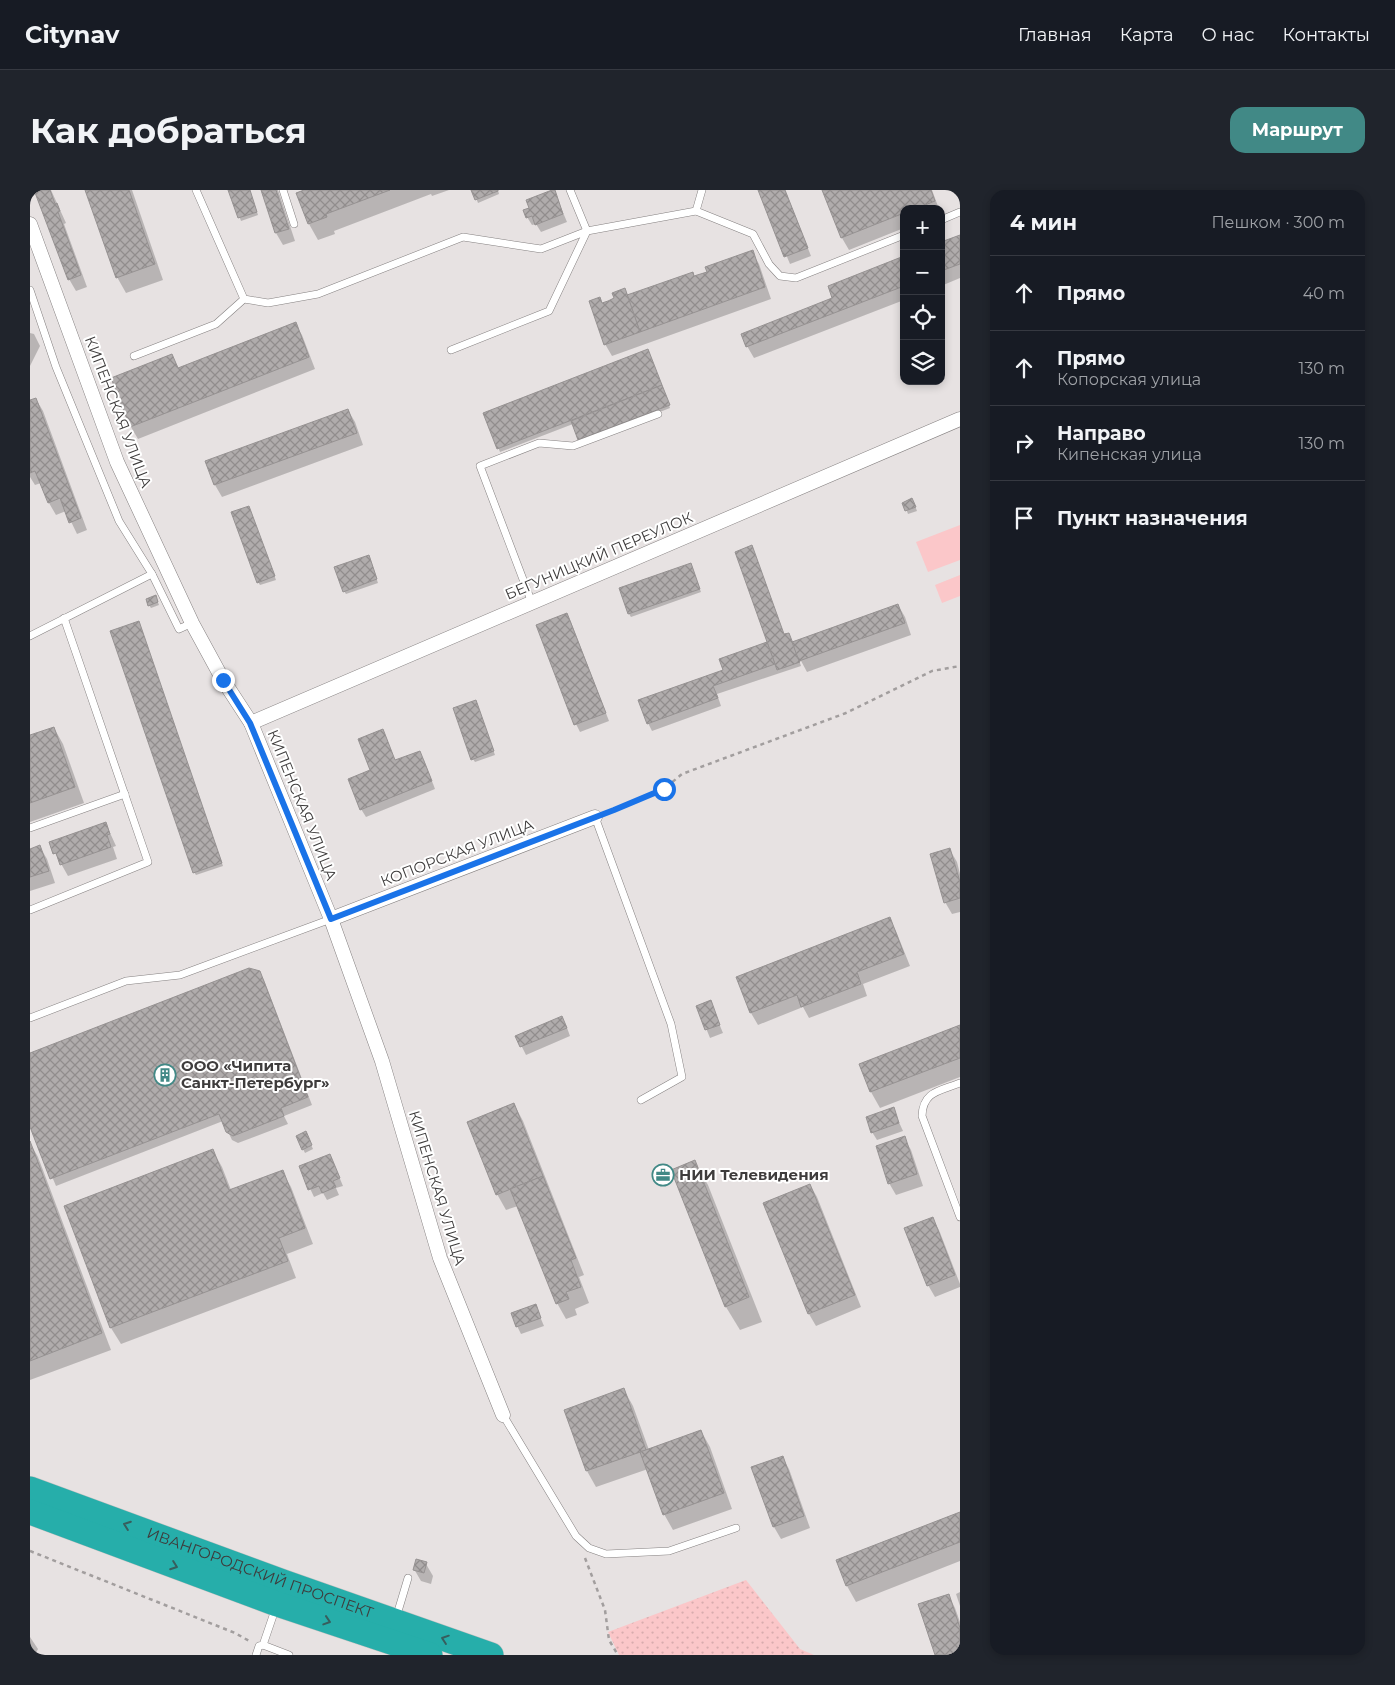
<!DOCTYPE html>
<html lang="ru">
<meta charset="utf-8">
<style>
body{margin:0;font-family:Montserrat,sans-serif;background:#20242c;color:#f1f3f6}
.controls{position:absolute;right:15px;top:15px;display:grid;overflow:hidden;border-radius:10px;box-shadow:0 2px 8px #0003}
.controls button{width:45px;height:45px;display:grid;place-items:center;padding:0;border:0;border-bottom:1px solid #363941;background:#171b24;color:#f1f3f6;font:25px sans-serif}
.stop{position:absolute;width:15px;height:15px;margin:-11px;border:4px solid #1a73e8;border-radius:50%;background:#fff}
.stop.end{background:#1a73e8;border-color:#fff;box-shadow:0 1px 5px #0008}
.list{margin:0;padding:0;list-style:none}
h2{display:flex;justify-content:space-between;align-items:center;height:65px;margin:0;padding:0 20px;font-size:21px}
h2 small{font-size:16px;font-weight:400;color:#9ea1a6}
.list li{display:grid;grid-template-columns:32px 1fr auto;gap:15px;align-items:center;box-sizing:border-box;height:75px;padding:0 20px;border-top:1px solid #363941}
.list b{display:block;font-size:19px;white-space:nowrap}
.list p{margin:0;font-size:16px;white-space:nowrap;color:#9ea1a6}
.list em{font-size:16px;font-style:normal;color:#9ea1a6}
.icon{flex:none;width:28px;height:28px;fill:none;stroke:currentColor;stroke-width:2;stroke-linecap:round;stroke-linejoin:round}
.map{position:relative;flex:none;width:930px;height:1465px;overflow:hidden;border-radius:15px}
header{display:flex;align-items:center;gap:30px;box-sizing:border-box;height:70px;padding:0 25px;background:#171b24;border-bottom:1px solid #363941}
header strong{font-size:24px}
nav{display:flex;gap:28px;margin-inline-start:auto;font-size:18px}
.intro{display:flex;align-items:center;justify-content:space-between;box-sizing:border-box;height:120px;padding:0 30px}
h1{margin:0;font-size:35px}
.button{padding:12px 22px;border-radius:15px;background:#418986;color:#fff;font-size:18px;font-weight:700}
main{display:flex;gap:30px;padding:0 30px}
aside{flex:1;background:#171b24;border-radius:15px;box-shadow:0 2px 8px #0003}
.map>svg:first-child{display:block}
.green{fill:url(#green-dots)}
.pitch{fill:#fbc7c9}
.shadow{fill:#0003}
.building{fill:url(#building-cross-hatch);stroke:#969292}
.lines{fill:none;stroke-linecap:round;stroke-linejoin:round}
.lane-casing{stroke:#858181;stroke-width:8}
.street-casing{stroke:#858181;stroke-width:15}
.highway-casing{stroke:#c1c1c1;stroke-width:26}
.path{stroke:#a29e9e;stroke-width:2.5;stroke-dasharray:4 4;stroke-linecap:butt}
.lane{stroke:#fff;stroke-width:7}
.street{stroke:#fff;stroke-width:14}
.highway{stroke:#26aeaa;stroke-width:25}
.oneway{stroke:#375e5d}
.route{stroke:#1a73e8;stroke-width:6}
.labels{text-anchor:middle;stroke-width:4;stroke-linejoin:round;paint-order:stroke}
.street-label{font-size:15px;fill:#3e3c3c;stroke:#fff}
.poi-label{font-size:15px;font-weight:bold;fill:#3e3c3c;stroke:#fff;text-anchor:start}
</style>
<header>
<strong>Citynav</strong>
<nav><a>Главная</a><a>Карта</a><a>О нас</a><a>Контакты</a></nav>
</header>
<div class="intro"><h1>Как добраться</h1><a class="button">Маршрут</a></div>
<main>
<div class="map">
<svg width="930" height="1465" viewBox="0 0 930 1465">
<defs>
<pattern id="green-dots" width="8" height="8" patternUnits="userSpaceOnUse" patternTransform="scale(1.25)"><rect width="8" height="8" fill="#fbc7c9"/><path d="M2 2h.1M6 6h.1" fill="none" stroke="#d8acae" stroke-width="1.8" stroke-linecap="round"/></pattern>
<pattern id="building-cross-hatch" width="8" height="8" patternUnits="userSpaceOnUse" patternTransform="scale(1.25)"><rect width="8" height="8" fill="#b0acac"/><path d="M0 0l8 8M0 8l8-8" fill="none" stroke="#918d8d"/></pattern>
</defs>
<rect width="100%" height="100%" fill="#e7e2e2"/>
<path class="green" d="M716,1390l54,69 14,6h-195l-11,-23z"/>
<g class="pitch">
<path d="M930,335v35l-32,12 -12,-30z"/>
<path d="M930,385v21l-18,7 -7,-18z"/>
</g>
<g class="shadow">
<path d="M5,0h16l15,33 -2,1 23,63 -11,4 -7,-12z"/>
<path d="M56,0h46l31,90 -37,13 -9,-16z"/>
<path d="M199,0h21l8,25 -17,6z"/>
<path d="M233,0h15l17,51 -12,4 -7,-12z"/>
<path d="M277,0h142l-17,6 -1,-2 -97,37 1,3 -17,6 -9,-16 -11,-30z"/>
<path d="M443,0h25l1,4 -21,9z"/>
<path d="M729,0h26l26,66 -21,8z"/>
<path d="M793,0h109l7,19h-35v19l-55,22 -7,-12z"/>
<path d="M524,1l13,31 -26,10 -5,-8 -4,1 -5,-8z"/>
<path d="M930,46v42l-19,8v-43z"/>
<path d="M722,62l7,12 12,35 -159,57 -7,-12 -5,-45 3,5 91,-27 15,-5z"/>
<path d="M874,68v42l-150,58 -7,-12 87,-47z"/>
<path d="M265,134l7,11 13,34 -177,70 -7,-12 -18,-48 59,-23 7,13z"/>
<path d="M0,143l4,1 6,12 -10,20z"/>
<path d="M619,164l21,54 -89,35 -8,-19 -73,28 -15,-38z"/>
<path d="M6,209l7,12 44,119 -10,4 -11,-23 -10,4 -7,-12 -8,-20 -6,2 -5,-8v-75z"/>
<path d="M318,220l7,12 8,23 -141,52 -7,-12z"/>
<path d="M874,313h10l3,8 -9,3z"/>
<path d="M220,321l26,69 -16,5 -2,-3z"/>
<path d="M340,370l8,23 -32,11 -2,-3z"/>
<path d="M662,377l9,25 -70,25 -2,-3z"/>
<path d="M127,410l2,5 -8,3 -2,-3z"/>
<path d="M868,415l7,12 6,18 -104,37 -7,-13 -1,1 2,6 -84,28 4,12 -69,25 -4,-8 76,-52 45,-23 15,-12 7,7z"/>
<path d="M537,424l4,8 38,99 -29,11 -4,-8z"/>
<path d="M110,436l83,240 -27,9 -2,-3z"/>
<path d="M447,515l18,50 -20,7 -2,-3z"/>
<path d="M24,538l9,16 21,59 -54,19v-85z"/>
<path d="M394,570l11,29 -69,28 -5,-8 34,-47z"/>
<path d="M76,634l10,22 -3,1 4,12 -49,17 -13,-23z"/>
<path d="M10,657l7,12 8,24 -25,8v-41z"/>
<path d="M920,660l7,12 3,12v38l-8,2 -7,-12z"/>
<path d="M859,729l7,12 14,35 -47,18 4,12 -58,22 -6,-11 -45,18 -7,-12 -14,-35z"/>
<path d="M229,782l5,8 48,125 -28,11 4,8 -50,19 -6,-3 -9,-19 -167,65 -26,-62v-70z"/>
<path d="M680,812l13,31 -13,5 -13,-32z"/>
<path d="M536,835l4,11 -44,19 -9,-18z"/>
<path d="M930,836v51l-80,31 -9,-16 -11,-28z"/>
<path d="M484,914l9,17 61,154 -5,2 10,26 -14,6 2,6 -11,4 -9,-16 -39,-97 -12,4 -9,-16z"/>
<path d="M863,919l10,22 -26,9 -5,-8z"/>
<path d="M277,946l6,13 -8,4 -2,-4z"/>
<path d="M874,948l7,12 12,36 -27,9 -7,-12z"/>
<path d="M0,953l8,14 73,193 -81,30z"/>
<path d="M183,961l9,16 9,23 51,-19 9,16 22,57 -26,10 9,24 -175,66 -10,-16 -45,-122z"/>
<path d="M300,965l13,31 -7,2 3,7 -12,5 -4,-7 -9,4 -14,-30z"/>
<path d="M664,971l14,24 54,137 -22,8 -14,-23 -54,-137z"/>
<path d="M780,995l7,12 44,110 -45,19 -7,-12z"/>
<path d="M902,1028l7,12 21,54v3l-25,10 -7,-12z"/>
<path d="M505,1115l9,21 -23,8 -4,-8z"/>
<path d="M594,1200l9,16 16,44 52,-19 9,16 22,62 -59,21 -9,-16 -16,-45 -52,18 -9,-16 -21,-60z"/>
<path d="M752,1267l7,12 21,59 -29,11 -7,-12 -21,-59z"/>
<path d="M930,1323v48l-104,41 -9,-16 -9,-25z"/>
<path d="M396,1374l7,12 -2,8 -10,-3 -7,-12z"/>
<path d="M930,1402v14l-4,-12z"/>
<path d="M919,1406l6,12 5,14v33h-24z"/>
<path d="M0,1447l8,12 -3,6h-5z"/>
</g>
<g class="building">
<path d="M4,0h16l5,14 2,-1 3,8 -2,1 23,63 -13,5z"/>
<path d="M55,0h44l26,74 -39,14z"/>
<path d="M198,0h22l7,22 -19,6z"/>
<path d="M231,0h15l13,39 -14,4z"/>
<path d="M274,0h86l-64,24 1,3 -19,7 -12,-31z"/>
<path d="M441,0h27v1l-23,9z"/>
<path d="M522,0h3l8,24 -28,11 -3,-9 -6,2 -3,-8 6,-2 -3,-8z"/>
<path d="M728,0h27l23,58 -24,9z"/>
<path d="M792,0h109l4,11 -20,8h-11v4l-63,25z"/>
<path d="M930,45v29l-19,7v-29z"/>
<path d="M723,60l12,37 -125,45 -13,-37 66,-23 1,4 13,-4 -2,-5z"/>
<path d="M874,66v30l-158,61 -5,-13 91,-36 -4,-12z"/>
<path d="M595,98l15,44 -36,13 -15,-44 11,-4 2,6 6,-2 6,-3 -2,-5z"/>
<path d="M266,132l13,35 -179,70 -19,-49 61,-24 6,14z"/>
<path d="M618,159l14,36 -165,64 -14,-36z"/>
<path d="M632,195l8,20 -92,35 -7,-19z"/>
<path d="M6,208l45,120 -12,5 -9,-25 -12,5 -13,-32 -5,2v-73z"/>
<path d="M318,219l9,24 -143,52 -9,-24z"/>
<path d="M882,308l4,9 -11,4 -3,-8z"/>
<path d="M219,316l26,70 -18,7 -26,-71z"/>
<path d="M722,355l32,89 5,-1 11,29 -23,8 -42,-118z"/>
<path d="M339,365l8,24 -34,13 -9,-25z"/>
<path d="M661,373l9,26 -72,25 -9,-26z"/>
<path d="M126,405l2,7 -10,4 -2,-7z"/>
<path d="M868,414l7,19 -106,38 -7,-19z"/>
<path d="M537,423l39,100 -32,12 -38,-100z"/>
<path d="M109,431l83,242 -29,10 -83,-242z"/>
<path d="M737,452l8,22 -62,22 5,12 -71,26 -9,-24 85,-30 -4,-11z"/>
<path d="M446,510l18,51 -23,9 -18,-52z"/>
<path d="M24,537l21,60 -45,16v-68z"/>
<path d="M353,539l12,31 25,-9 12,30 -72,29 -12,-31 22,-9 -12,-31z"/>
<path d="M76,632l4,12 -3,1 4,12 -51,18 -4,-12 -3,1 -4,-12z"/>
<path d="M10,655l9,26 -19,6v-28z"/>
<path d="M920,658l10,34v16l-16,5 -14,-49z"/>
<path d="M860,727l14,37 -47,18 4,12 -60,23 -4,-12 -47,18 -14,-36z"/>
<path d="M219,778l11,3 48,126 -27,11 3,8 -51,20 -7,-4 -7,-18 -169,65 -20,-52v-74z"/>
<path d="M681,810l9,25 -15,5 -9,-24z"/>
<path d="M532,826l5,12 -47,19 -5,-11z"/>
<path d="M930,835v33l-90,34 -11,-28z"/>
<path d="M484,913l29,73 -47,19 -29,-73z"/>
<path d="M864,917l5,16 -28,10 -5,-16z"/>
<path d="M276,941l6,14 -10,5 -6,-14z"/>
<path d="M875,946l12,38 -29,10 -12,-38z"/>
<path d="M0,951l72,192 -72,28z"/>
<path d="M183,959l16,41 54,-20 22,58 -26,10 9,23 -178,67 -46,-122z"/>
<path d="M300,964l10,24 -7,3 3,6 -14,6 -3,-7 -11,4 -9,-24z"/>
<path d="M665,970l54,137 -24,10 -54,-137z"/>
<path d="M513,986l33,82 -5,2 10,27 -15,5 3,7 -13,5 -46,-115z"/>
<path d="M780,994l45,111 -47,19 -45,-111z"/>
<path d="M903,1027l22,58 -28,11 -23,-58z"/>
<path d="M506,1114l5,14 -25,9 -5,-14z"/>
<path d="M594,1198l22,62 -60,21 -22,-61z"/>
<path d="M671,1240l23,63 -61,22 -23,-63z"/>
<path d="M753,1266l21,60 -31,11 -22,-60z"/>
<path d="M930,1322v30l-114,44 -10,-26z"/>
<path d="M386,1369l11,3 -3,11 -11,-3z"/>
<path d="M919,1404l11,34v27h-25l-17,-51z"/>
</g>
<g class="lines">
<g class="lane-casing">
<g id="lane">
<path d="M166,0l48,109 24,4 50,-9 145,-57 78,12 46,-18 109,-20 57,23 16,30 11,12 16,2 108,-43"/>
<path d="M253,0l11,34"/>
<path d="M666,21l6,-21"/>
<path d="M911,30l19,-8"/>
<path d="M0,100l26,77 63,154 33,53 27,55 13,-6"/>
<path d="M421,160l98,-39 38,-80 -17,-41"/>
<path d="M104,166l82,-32 28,-25"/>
<path d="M502,413l-52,-137 59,-23 34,3 85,-32"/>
<path d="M0,446l122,-62"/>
<path d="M565,627l76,207 11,53 -41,23"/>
<path d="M0,638l95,-34"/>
<path d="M0,720l118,-48 -84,-244"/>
<path d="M0,828l96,-37 54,-6 151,-56"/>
<path d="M930,893c-20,8 -37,8 -38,33l38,101"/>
<path d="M473,1225l73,121 13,12 17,6 63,-3 67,-23"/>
<path d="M366,1428l12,-40"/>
<path d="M233,1455l26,10"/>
<path d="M226,1465l3,-9 4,-1 13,-38"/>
</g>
</g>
<g class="street-casing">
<g id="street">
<path d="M0,34l87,238 75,161 31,57 28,43 80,196 51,142 58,197 63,157"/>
<path d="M221,533l709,-304"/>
<path d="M301,729l264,-102"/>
</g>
</g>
<g class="highway-casing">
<g id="highway">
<path id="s1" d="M0,1299l253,93 208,73"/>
<path d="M0,1322l247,92 153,51"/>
</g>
</g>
<g class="path">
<path d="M578,623l56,-24 18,-15 164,-61 86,-42 28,-5"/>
<path d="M0,1361l205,82 16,9"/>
<path d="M555,1368l20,52 4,30 9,15"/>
</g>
<use href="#lane" class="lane"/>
<use href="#street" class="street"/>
<use href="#highway" class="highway"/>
</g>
<defs><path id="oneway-chevron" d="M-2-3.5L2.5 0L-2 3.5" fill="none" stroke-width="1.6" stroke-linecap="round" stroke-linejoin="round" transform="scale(1.25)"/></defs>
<g class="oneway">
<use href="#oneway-chevron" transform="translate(97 1335) rotate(-160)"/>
<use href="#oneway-chevron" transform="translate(144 1376) rotate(20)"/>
<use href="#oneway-chevron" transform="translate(297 1431) rotate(18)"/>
<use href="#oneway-chevron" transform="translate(415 1449) rotate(-161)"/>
</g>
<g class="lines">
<path class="route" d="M193,490l27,43 81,196 283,-109 50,-21"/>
</g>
<defs>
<g id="building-ring" transform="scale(1.125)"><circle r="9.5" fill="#fff" stroke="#418986" stroke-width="1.5"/><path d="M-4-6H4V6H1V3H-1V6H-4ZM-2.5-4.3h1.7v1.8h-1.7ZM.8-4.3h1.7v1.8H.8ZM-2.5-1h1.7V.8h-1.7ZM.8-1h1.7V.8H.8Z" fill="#418986"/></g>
<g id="office-ring" transform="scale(1.125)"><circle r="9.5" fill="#fff" stroke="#418986" stroke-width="1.5"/><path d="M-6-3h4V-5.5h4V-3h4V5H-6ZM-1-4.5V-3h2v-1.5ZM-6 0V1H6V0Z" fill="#418986"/></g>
</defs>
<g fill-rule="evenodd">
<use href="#building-ring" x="135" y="885"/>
<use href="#office-ring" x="633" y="985"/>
</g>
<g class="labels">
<g class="street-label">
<text transform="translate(88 222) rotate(69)" y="5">КИПЕНСКАЯ УЛИЦА</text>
<text transform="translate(569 366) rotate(-23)" y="5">БЕГУНИЦКИЙ ПЕРЕУЛОК</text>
<text transform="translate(272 615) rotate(68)" y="5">КИПЕНСКАЯ УЛИЦА</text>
<text transform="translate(427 663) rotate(-21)" y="5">КОПОРСКАЯ УЛИЦА</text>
<text transform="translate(407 998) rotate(73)" y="5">КИПЕНСКАЯ УЛИЦА</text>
<text dy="5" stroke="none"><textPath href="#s1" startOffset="245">ИВАНГОРОДСКИЙ ПРОСПЕКТ</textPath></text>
</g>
<g class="poi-label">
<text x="151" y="881">ООО «Чипита<tspan x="151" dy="17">Санкт-Петербург»</tspan></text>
<text x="649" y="990">НИИ Телевидения</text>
</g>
</g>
</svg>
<div class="controls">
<button>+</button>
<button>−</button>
<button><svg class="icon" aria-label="locate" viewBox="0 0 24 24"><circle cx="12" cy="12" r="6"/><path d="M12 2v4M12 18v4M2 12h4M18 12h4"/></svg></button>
<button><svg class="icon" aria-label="layers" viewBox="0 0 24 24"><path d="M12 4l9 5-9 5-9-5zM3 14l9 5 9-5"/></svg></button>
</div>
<div class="stop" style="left:634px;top:599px"></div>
<div class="stop end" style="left:193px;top:490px"></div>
</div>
<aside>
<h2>4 мин<small>Пешком · 300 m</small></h2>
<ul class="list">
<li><svg class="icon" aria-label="ahead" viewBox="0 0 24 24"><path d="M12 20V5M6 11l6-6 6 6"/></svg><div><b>Прямо</b></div><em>40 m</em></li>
<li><svg class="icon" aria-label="ahead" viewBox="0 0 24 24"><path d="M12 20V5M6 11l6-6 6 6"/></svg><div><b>Прямо</b><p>Копорская улица</p></div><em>130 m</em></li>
<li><svg class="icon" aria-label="right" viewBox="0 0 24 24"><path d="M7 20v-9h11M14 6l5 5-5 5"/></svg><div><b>Направо</b><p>Кипенская улица</p></div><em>130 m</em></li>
<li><svg class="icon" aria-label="arrive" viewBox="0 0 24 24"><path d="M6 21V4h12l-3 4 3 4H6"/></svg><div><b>Пункт назначения</b></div></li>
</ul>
</aside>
</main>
